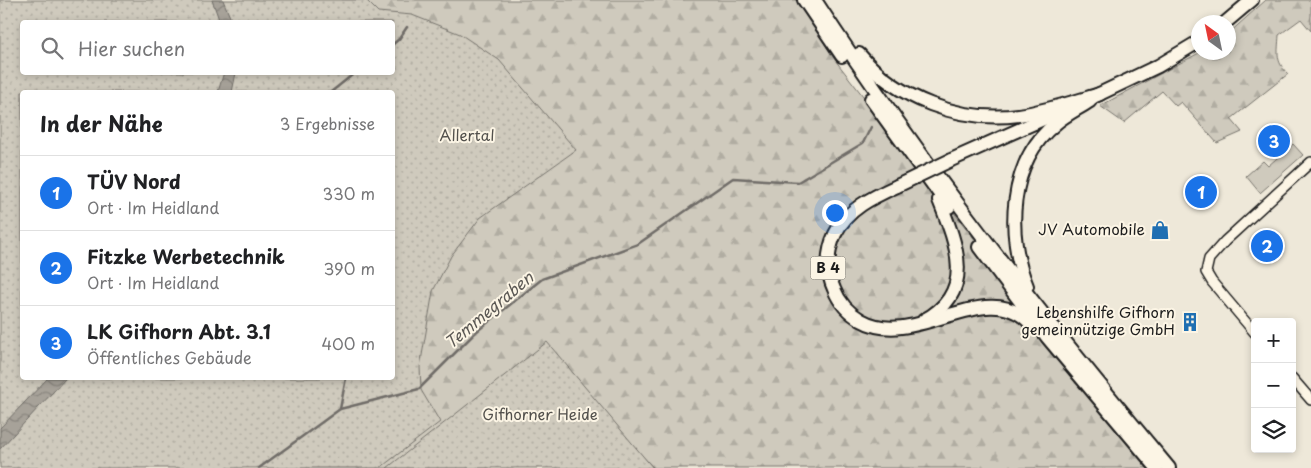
<!DOCTYPE html>
<html lang="de">
<meta charset="utf-8">
<style>
body{margin:0;font-family:"Playpen Sans",sans-serif;background:#f2f2f2;color:#202124}
.controls{position:absolute;right:15px;bottom:15px;display:grid;overflow:hidden;border-radius:5px;box-shadow:0 2px 8px #0003}
.controls button{width:45px;height:45px;display:grid;place-items:center;padding:0;border:0;border-bottom:1px solid #e0e0e0;background:#fff;color:#202124;font:25px sans-serif}
.compass{position:absolute;left:1191px;top:15px;width:45px;height:45px;border-radius:50%;background:#fff;box-shadow:0 2px 8px #0003;rotate:327deg}
.you{position:absolute;left:834px;top:212px;width:18px;height:18px;margin:-12px;border:4px solid #fff;border-radius:50%;background:#1a73e8;box-shadow:0 0 0 8px #1a73e833}
.badge{display:grid;place-items:center;width:32px;height:32px;border-radius:50%;background:#1a73e8;color:#fff;font-size:16px;font-weight:700}
.pin{position:absolute;translate:-50% -50%;border:2px solid #fff;box-shadow:0 1px 5px #0006}
.list{margin:0;padding:0;list-style:none}
h2{display:flex;justify-content:space-between;align-items:center;height:65px;margin:0;padding:0 20px;font-size:21px}
h2 small{font-size:16px;font-weight:400;color:#757577}
.list li{display:grid;grid-template-columns:32px 1fr auto;gap:15px;align-items:center;box-sizing:border-box;height:75px;padding:0 20px;border-top:1px solid #e0e0e0}
.list b{display:block;font-size:19px;white-space:nowrap}
.list p{margin:0;font-size:16px;white-space:nowrap;color:#757577}
.list em{font-size:16px;font-style:normal;color:#757577}
.icon{flex:none;width:28px;height:28px;fill:none;stroke:currentColor;stroke-width:2;stroke-linecap:round;stroke-linejoin:round}
.map{position:relative;flex:none;width:1311px;height:468px;overflow:hidden}
.search{position:absolute;background:#fff;box-shadow:0 2px 8px #0003;left:20px;top:20px;width:375px;height:55px;display:flex;align-items:center;gap:12px;box-sizing:border-box;padding:0 18px;border-radius:5px;color:#757577;font-size:19px}
.panel{position:absolute;background:#fff;box-shadow:0 2px 8px #0003;left:20px;top:90px;width:375px;height:290px;border-radius:5px}
.map>svg:first-child{display:block}
.grass{fill:#cfcabd;stroke:#76736c}
.forest{fill:url(#forest-firs);stroke:#76736c}
.park{fill:url(#park-dots);stroke:#76736c;fill-rule:evenodd}
.water{fill:url(#water-waves);stroke:#6f6c67}
.lines{fill:none;stroke-linecap:round;stroke-linejoin:round}
.stream{stroke:#6f6c67;stroke-width:2.5}
.minor-casing{stroke:#1c1c1c;stroke-width:12}
.highway-casing{stroke:#1c1c1c;stroke-width:16}
.minor{stroke:#fcf5e5;stroke-width:9}
.highway{stroke:#fcf5e5;stroke-width:12}
.highway-bridge-casing{stroke:#1c1c1c;stroke-width:16;stroke-linecap:butt}
.highway-bridge{stroke:#fcf5e5;stroke-width:12}
.labels{text-anchor:middle;stroke-width:4;stroke-linejoin:round;paint-order:stroke}
.shield{fill:#fcf5e5;stroke:#5f5d58;stroke-width:1}
.shield-label{font-size:14px;font-weight:bold;fill:#1c1c1c}
.park-label{font-size:15px;fill:#52504c;stroke:#fcf5e5}
.poi-label{font-size:15px;fill:#1c1c1c;stroke:#fcf5e5;text-anchor:end}
.water-label{font-size:16px;font-style:italic;fill:#5b5854;stroke:#fcf5e5}
</style>
<div class="map">
<svg width="1311" height="468" viewBox="0 0 1311 468">
<defs>
<pattern id="forest-firs" width="22" height="20" patternUnits="userSpaceOnUse" patternTransform="scale(1.25)"><rect width="22" height="20" fill="#cfcabd"/><path d="M5 1l3.5 6h-7zM16 11l3.5 6h-7z" fill="#b1ada2"/></pattern>
<pattern id="park-dots" width="8" height="8" patternUnits="userSpaceOnUse" patternTransform="scale(1.25)"><rect width="8" height="8" fill="#cfcabd"/><path d="M2 2h.1M6 6h.1" fill="none" stroke="#b1ada2" stroke-width="1.8" stroke-linecap="round"/></pattern>
<pattern id="water-waves" width="16" height="10" patternUnits="userSpaceOnUse" patternTransform="scale(1.25)"><rect width="16" height="10" fill="#a7a299"/><path d="M0 5q4-4 8 0t8 0" fill="none" stroke="#87837c"/></pattern>
</defs>
<rect width="100%" height="100%" fill="#eee8d9"/>
<filter id="ink" filterUnits="userSpaceOnUse"><feTurbulence type="fractalNoise" baseFrequency=".02" numOctaves="2"/><feDisplacementMap in="SourceGraphic" scale="10" xChannelSelector="R" yChannelSelector="G"/><feConvolveMatrix kernelMatrix="1 2 1 2 8 2 1 2 1" color-interpolation-filters="sRGB"/></filter>
<g filter="url(#ink)">
<path class="grass" d="M1293,144l10,11 -43,38 -14,-17 17,-15 5,5z"/>
<g class="forest">
<path d="M342,0h455l38,60 318,408h-499l-99,-102 -63,102h-214l114,-90v-356z"/>
<path d="M1266,0h45v31l-10,-12 -22,16c-1,18 -4,26 9,39l-57,45 11,13 -25,11 -36,-41 -5,4 -14,-15 -38,32 -24,-17 99,-53 29,-1 1,-19z"/>
</g>
<g class="park">
<path d="M0,0h366l12,12 34,3 48,19 39,26 77,90 -96,68 -29,38 -18,35 -13,76 1,23 19,32 -60,46h-380zM22,22h370v50h-370zM22,92h370v286h-370z"/>
<path d="M547,342l106,126h-266z"/>
</g>
<g class="water">
<path d="M212,0h11l9,22h-12z"/>
<path d="M224,72l12,1 -4,19h-14z"/>
<path d="M48,378h18l-66,71v-21z"/>
</g>
<g class="lines">
<g class="stream">
<path d="M392,45l7,-6 8,-12"/>
<path d="M331,92l25,-20"/>
<path d="M340,409l6,-31"/>
<path d="M259,468l81,-59 79,-20 57,-57 66,-53 96,-35 95,-66 65,4 65,-39 8,-16"/>
</g>
<g class="minor-casing">
<g id="minor">
<path d="M1255,333l-43,-51 -6,-10 3,-13 16,-18 86,-79"/>
<path d="M1292,378l19,22"/>
</g>
</g>
<g class="highway-casing">
<g id="highway">
<path d="M804,0l38,56"/>
<path d="M815,0c107,164 228,318 354,468"/>
<path d="M1226,22l26,-22"/>
<path d="M859,54c38,45 101,69 160,61 27,-4 54,-13 81,-21"/>
<path d="M1093,97l65,-31 40,-24"/>
<path d="M871,99l78,108"/>
<path d="M951,160l108,-48"/>
<path d="M897,186c-24,11 -50,23 -62,48 -8,17 -9,38 -1,55 5,13 15,24 27,31 54,31 126,-45 169,3"/>
<path d="M979,247l68,90 110,131"/>
<path d="M1027,286c-21,-50 -19,-124 28,-162 10,-9 23,-15 35,-23"/>
<path d="M924,320c53,-28 32,-77 15,-120"/>
</g>
</g>
<use href="#minor" class="minor"/>
<use href="#highway" class="highway"/>
<g class="highway-bridge-casing">
<path id="highway-bridge" d="M897,186l54,-26"/>
</g>
<use href="#highway-bridge" class="highway-bridge"/>
</g>
</g>
<defs>
<g id="shop-bare" transform="scale(1.5)"><path d="M-5-2.5h2.3a2.7 3.5 0 0 1 5.4 0H5L5.5 6h-11ZM-1.5-2.5h3a1.5 2.3 0 0 0-3 0Z" fill="#1f6fb2" stroke="#fcf5e5" stroke-width="2.5" paint-order="stroke"/></g>
<g id="building-bare" transform="scale(1.5)"><path d="M-4-6H4V6H1V3H-1V6H-4ZM-2.5-4.3h1.7v1.8h-1.7ZM.8-4.3h1.7v1.8H.8ZM-2.5-1h1.7V.8h-1.7ZM.8-1h1.7V.8H.8Z" fill="#1f6fb2" stroke="#fcf5e5" stroke-width="2.5" paint-order="stroke"/></g>
</defs>
<g fill-rule="evenodd">
<use href="#shop-bare" x="1160" y="230"/>
<use href="#building-bare" x="1190" y="322"/>
</g>
<g class="labels">
<rect class="shield" x="810.5" y="256.5" width="35" height="23" rx="4"/>
<g class="shield-label">
<text x="828" y="273">B 4</text>
</g>
<g class="park-label">
<text x="467" y="141">Allertal</text>
<text x="540" y="420">Gifhorner Heide</text>
</g>
<g class="poi-label">
<text x="1145" y="235">JV Automobile</text>
<text x="1175" y="318">Lebenshilfe Gifhorn<tspan x="1175" dy="17">gemeinnützige GmbH</tspan></text>
</g>
<g class="water-label">
<text transform="translate(489 310) rotate(-40)" y="6">Temmegraben</text>
</g>
</g>
</svg>
<div class="controls">
<button>+</button>
<button>−</button>
<button><svg class="icon" aria-label="layers" viewBox="0 0 24 24"><path d="M12 4l9 5-9 5-9-5zM3 14l9 5 9-5"/></svg></button>
</div>
<svg class="compass" viewBox="-18 -18 36 36"><path d="M0-13l5 13h-10z" fill="#e53935"/><path d="M0 13l5-13h-10z" fill="#757577"/></svg>
<div class="you"></div>
<div class="pin badge" style="left:1201px;top:192px">1</div>
<div class="pin badge" style="left:1267px;top:246px">2</div>
<div class="pin badge" style="left:1274px;top:141px">3</div>
<div class="search"><svg class="icon" aria-label="search" viewBox="0 0 24 24"><circle cx="10" cy="10" r="6"/><path d="M15 15l6 6"/></svg>Hier suchen</div>
<section class="panel">
<h2>In der Nähe<small>3 Ergebnisse</small></h2>
<ul class="list">
<li><span class="badge">1</span><div><b>TÜV Nord</b><p>Ort · Im Heidland</p></div><em>330 m</em></li>
<li><span class="badge">2</span><div><b>Fitzke Werbetechnik</b><p>Ort · Im Heidland</p></div><em>390 m</em></li>
<li><span class="badge">3</span><div><b>LK Gifhorn Abt. 3.1</b><p>Öffentliches Gebäude</p></div><em>400 m</em></li>
</ul>
</section>
</div>
